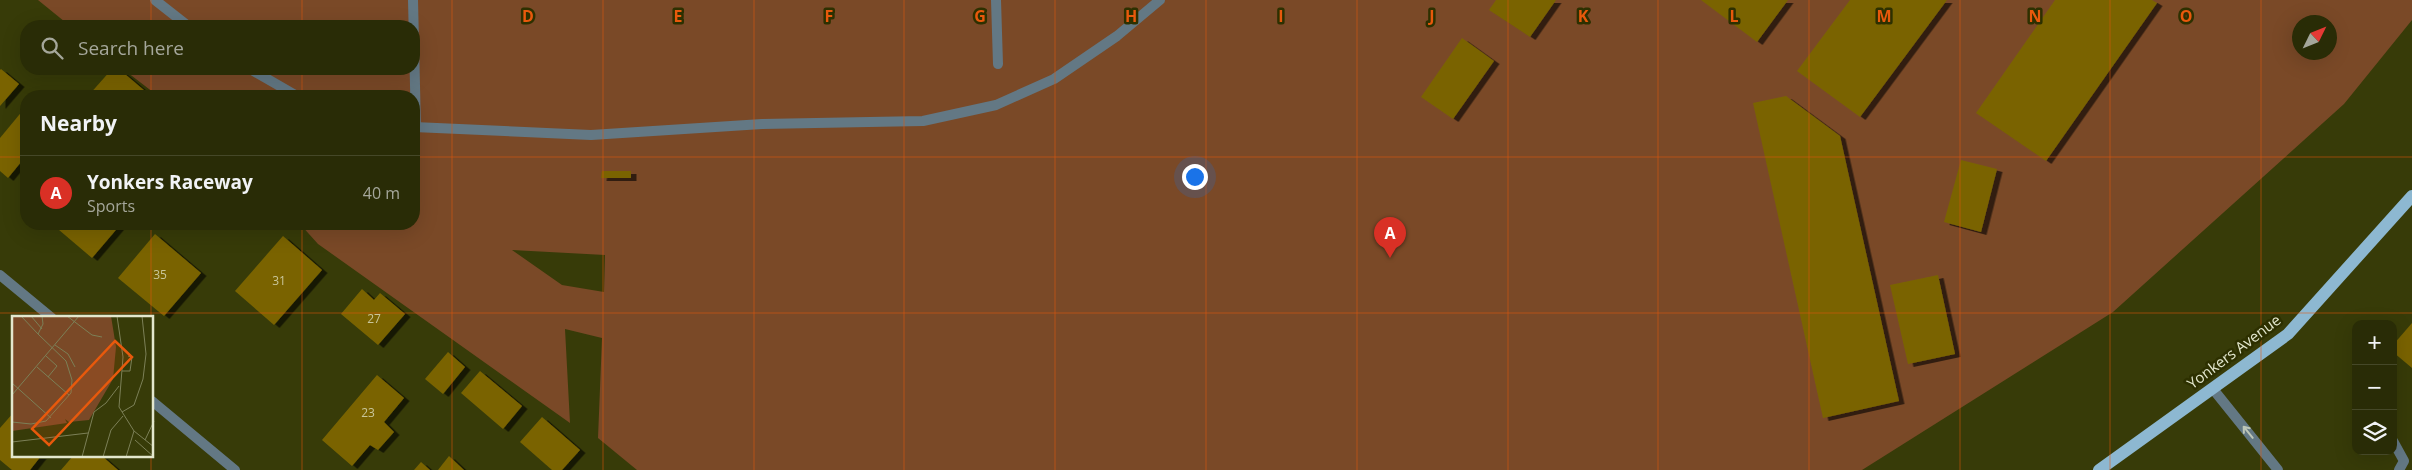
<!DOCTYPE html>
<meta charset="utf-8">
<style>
body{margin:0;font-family:"Open Sans",sans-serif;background:#313410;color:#f1f3f6}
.controls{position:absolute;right:15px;bottom:15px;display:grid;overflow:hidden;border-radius:10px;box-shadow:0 5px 20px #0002}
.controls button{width:45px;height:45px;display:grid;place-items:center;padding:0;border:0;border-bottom:1px solid #454828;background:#292c06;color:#f1f3f6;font:25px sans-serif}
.compass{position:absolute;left:2292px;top:15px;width:45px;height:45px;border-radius:50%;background:#292c06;box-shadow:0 5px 20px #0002;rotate:47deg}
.you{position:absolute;left:1194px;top:176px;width:18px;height:18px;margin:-12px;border:4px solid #fff;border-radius:50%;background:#1a73e8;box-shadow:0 0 0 8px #1a73e833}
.badge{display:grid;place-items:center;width:32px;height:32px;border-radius:50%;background:#d93025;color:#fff;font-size:16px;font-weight:700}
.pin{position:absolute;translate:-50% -41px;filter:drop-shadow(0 1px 2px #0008)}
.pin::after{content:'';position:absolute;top:26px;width:18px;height:15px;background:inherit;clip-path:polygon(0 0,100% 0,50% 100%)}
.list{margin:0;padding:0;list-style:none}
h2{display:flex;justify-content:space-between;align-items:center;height:65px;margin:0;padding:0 20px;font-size:21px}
h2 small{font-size:16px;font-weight:400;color:#a5a79b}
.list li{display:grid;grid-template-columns:32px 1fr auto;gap:15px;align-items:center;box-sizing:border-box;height:75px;padding:0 20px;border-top:1px solid #454828}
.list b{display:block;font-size:19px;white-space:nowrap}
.list p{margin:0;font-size:16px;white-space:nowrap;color:#a5a79b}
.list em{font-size:16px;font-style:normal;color:#a5a79b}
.icon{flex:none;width:28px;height:28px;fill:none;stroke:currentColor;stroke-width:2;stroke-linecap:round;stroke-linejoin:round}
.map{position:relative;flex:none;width:2412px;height:470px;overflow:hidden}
.search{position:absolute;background:#292c06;box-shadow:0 5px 20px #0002;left:20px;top:20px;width:400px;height:55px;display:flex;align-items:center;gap:12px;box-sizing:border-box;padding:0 18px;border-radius:20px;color:#a5a79b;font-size:19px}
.panel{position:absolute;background:#292c06;box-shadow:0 5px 20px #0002;left:20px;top:90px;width:400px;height:140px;border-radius:20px}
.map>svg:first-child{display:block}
.green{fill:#7a4927;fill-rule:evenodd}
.building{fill:#7a6400;filter:url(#shadow)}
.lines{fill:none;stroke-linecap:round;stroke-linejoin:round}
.service{stroke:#637884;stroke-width:10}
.minor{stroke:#637884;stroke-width:10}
.primary{stroke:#8db8d1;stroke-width:12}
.oneway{stroke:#bdc6b7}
.grid{fill:none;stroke:#e8590c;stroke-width:1;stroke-opacity:0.55}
.labels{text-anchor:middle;stroke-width:5;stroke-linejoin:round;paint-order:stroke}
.number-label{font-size:12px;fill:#c9c69a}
.street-label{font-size:15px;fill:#e3e7cd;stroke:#2d3000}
.inset-road{fill:none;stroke:#7c8057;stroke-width:1}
.view{fill:#e8590c;fill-opacity:0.15;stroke:#e8590c;stroke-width:2.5}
.inset-edge{fill:none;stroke:#e3e7cd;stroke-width:2.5}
.grid-label{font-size:16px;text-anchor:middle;font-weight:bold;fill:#e8590c;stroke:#2d3000;stroke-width:5;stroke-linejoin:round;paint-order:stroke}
</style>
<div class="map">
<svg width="2412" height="470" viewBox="0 0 2412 470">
<defs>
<filter id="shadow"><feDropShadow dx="5.5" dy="3" stdDeviation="0" flood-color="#0009"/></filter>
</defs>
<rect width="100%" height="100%" fill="#373b08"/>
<path class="green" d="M38,0h2374v20l-68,84 -231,208 -251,158h-1225l-39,-32 4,-100 -37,-9 5,94 -252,-179 -18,-20h114v-128h-256l-35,-27h291v-43h-344zM2300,22h30v30h-30zM512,250l93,5 -1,37 -42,-7z"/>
<g class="building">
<path d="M1496,0h60l-26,37 -41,-27z"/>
<path d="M1701,0h87l-31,42z"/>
<path d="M1850,0h97l-87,117 -63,-46z"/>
<path d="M2055,0h97l5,3 -111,158 -70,-48z"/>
<path d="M1462,38l32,23 -41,58 -32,-22z"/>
<path d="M1,69l18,15 -19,22v-36z"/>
<path d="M112,69h7l32,27h-63z"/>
<path d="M1786,96l54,40 59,265 -76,17 -70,-315z"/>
<path d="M24,109l2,2v45l-18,22 -8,-7v-33z"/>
<path d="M1961,160l36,9 -16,63 -37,-10z"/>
<path d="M602,171h29v7h-30z"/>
<path d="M52,224h69l-29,34z"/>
<path d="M155,234l46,39 -37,43 -46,-38z"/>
<path d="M283,236l39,34 -48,55 -39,-34z"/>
<path d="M1938,275l17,79 -47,10 -18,-79z"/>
<path d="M362,289l12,11 6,-7 25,21 -27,31 -37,-31z"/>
<path d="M2412,323v45l-19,-16v-7z"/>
<path d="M448,352l17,15 -22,27 -18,-15z"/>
<path d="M480,371l42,35 -19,23 -42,-36z"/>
<path d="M377,375l27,23 -20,24 10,10 -16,18 -8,-5 -18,21 -30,-26z"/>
<path d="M14,412v44h27l-11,14h-18l-12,-10v-32z"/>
<path d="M542,417l38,33 -18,20h-10l-32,-28z"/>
<path d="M73,456h29l16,14h-57z"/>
<path d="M449,456l15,14h-26z"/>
<path d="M421,462l9,8h-16z"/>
</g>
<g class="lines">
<g class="service">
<path d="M155,0l33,26"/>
<path d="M413,0l3,128"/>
<path d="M996,0l2,64"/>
<path d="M250,69l47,27"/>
<path d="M414,127l177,8 171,-11 161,-3 73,-16 58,-26 63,-43 43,-36"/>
<path d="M2213,389l65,81"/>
<path d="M2393,441l11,20 -5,9"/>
</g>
<g class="minor">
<path d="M0,275l52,43"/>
<path d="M152,401l83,69"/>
</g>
<path class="primary" d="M2099,470l189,-136 124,-138"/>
</g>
<defs><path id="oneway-shaft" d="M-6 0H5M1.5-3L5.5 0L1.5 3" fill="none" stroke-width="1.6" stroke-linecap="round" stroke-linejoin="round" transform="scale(1.25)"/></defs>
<use class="oneway" href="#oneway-shaft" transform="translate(2248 432) rotate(-129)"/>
<path class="grid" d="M151,0v26M302,0v26M452,0v470M603,0v470M754,0v470M904,0v470M1055,0v470M1206,0v470M1357,0v470M1508,0v470M1658,0v470M1809,0v470M1960,0v470M2110,0v470M2261,0v470M151,69v27M302,69v27M0,157h26M414,157h1998M151,224v94M302,224v246M0,313h2412M151,456v14"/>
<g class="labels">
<g class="number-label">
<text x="160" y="279">35</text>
<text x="279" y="285">31</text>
<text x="374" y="323">27</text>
<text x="368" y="417">23</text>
</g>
<g class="street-label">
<text transform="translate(2234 352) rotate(-37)" y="5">Yonkers Avenue</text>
</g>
</g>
<g transform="translate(12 316)">
<rect width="141" height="141" fill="#373b08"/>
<path d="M0,0h99l5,31 -3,32 -24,41 -20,2 -4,-3 2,4 -55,8z" fill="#7a4927"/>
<path class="inset-road" d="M9,0l17,18M19,0l11,13M55,0l25,19 10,2M105,0l6,41 -4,50 15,24 20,16M43,29l13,9 7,13M34,40l11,10 -9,11M25,51l32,28M110,55h8l2,-14 -4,-1M0,67l39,35M0,79l67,-79M110,96l12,-7 9,-26 3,-25 -4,-38M0,106l19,2 15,-3 25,-28 1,-13 -6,-19 -28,-27 5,-10 -1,-8M123,124l19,17M133,124l9,-19M0,126l76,-9M70,141l12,-45 12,-9 13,-17M91,141l8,-27 12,-14M114,141l8,-26"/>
<path class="view" d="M103,25l17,16 -83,88 -17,-16z"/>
<rect width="141" height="141" class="inset-edge"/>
</g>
<g class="grid-label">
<text x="528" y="22">D</text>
<text x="678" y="22">E</text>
<text x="829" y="22">F</text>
<text x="980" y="22">G</text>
<text x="1131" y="22">H</text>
<text x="1281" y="22">I</text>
<text x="1432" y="22">J</text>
<text x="1583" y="22">K</text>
<text x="1734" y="22">L</text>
<text x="1884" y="22">M</text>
<text x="2035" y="22">N</text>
<text x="2186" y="22">O</text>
</g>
</svg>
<div class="controls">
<button>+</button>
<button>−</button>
<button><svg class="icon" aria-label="layers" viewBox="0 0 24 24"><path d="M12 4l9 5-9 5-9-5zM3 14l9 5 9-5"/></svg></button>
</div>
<svg class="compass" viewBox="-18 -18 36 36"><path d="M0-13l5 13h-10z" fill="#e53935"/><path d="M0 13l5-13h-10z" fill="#a5a79b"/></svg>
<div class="you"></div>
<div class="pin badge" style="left:1390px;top:258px">A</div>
<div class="search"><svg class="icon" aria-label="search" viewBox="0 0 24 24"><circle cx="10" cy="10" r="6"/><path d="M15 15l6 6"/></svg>Search here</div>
<section class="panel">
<h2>Nearby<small></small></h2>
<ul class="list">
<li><span class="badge">A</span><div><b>Yonkers Raceway</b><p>Sports</p></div><em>40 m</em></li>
</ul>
</section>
</div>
